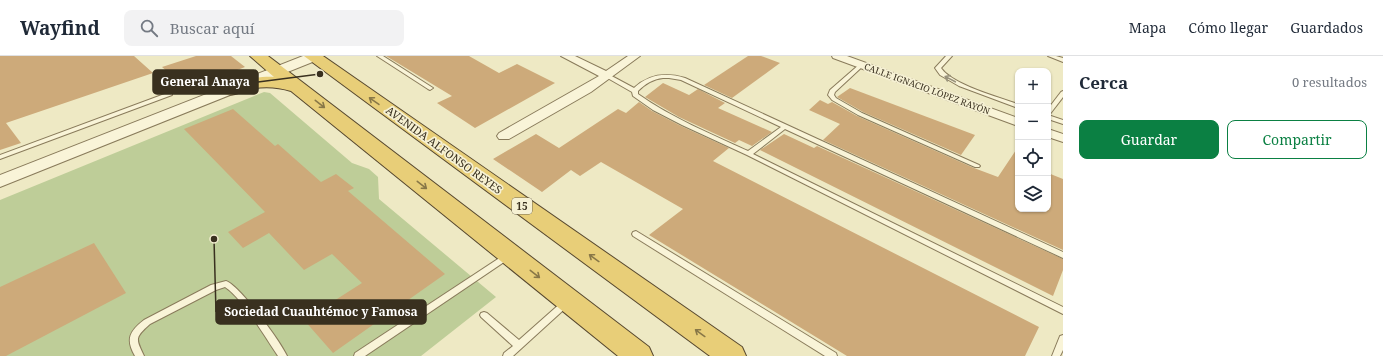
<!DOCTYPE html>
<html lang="es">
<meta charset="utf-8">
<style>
body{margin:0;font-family:"Noto Serif",serif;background:#f2f2f3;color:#1f2937}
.controls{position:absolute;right:12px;top:12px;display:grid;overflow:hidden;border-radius:8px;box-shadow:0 1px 3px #0004}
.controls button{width:36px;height:36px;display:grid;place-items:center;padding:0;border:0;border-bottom:1px solid #e0e1e3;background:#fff;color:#1f2937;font:20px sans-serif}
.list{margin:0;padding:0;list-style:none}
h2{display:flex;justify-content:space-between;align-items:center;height:52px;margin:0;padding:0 16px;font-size:17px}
h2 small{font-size:13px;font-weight:400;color:#747a83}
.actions{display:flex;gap:8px;padding:12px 16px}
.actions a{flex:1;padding:9px 0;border:1px solid #0b8043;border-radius:8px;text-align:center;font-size:14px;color:#0b8043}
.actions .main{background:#0b8043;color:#fff}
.icon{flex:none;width:22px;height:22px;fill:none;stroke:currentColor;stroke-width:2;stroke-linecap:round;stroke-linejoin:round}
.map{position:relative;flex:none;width:1063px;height:300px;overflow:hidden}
header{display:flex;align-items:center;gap:24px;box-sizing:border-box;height:56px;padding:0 20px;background:#fff;border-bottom:1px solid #e0e1e3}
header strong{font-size:19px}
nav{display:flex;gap:22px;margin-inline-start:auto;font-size:14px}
.search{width:280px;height:36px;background:#f2f2f3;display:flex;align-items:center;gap:10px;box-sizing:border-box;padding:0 14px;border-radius:8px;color:#747a83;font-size:15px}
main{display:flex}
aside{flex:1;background:#fff}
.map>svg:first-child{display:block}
.green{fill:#becd98}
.building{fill:#cdaa7a}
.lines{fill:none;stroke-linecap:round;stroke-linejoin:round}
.service-casing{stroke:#897b5b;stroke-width:2}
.minor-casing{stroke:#897b5b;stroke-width:2}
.tertiary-casing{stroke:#897b5b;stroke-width:2}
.trunk-casing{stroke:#57482f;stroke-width:2}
.service{fill:#f9f4d8;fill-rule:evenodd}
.minor{fill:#f9f4d8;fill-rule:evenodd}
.tertiary{fill:#f9f4d8;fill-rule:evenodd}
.trunk{fill:#e8ce78;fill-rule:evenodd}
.oneway{stroke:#99927c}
.oneway2{stroke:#887747}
.labels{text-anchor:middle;stroke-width:3.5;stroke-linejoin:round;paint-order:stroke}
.far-street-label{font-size:9px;fill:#39301f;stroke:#f6f1d4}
.shield{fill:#f6f1d4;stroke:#726a55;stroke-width:1}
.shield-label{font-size:10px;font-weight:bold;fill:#39301f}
.street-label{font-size:11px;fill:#39301f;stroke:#f6f1d4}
.leader{fill:none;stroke:#39301f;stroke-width:1.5}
.callout-dot{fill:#39301f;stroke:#f6f1d4;stroke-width:1.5}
.callout{fill:#39301f;stroke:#39301f;stroke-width:1.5}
.callout-label{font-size:12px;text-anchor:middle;font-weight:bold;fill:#fff}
</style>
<header>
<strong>Wayfind</strong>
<div class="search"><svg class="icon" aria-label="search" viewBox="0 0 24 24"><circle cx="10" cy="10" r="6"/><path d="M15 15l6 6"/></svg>Buscar aquí</div>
<nav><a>Mapa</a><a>Cómo llegar</a><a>Guardados</a></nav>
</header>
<main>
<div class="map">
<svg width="1063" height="300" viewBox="0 0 1063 300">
<rect width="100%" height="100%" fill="#eee9c4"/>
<path class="green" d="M264,36l6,1 82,70 17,6 9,8 1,22 117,98 -75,59h-421v-156z"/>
<g class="building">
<path d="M0,0h134l19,17 -147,50 15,20 -21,7z"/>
<path d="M196,0h35l14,11 -57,22 -26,-22z"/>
<path d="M386,0h83l30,17 18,-9 38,19 -80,45 -38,-25 15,-7z"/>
<path d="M748,0h13l19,7 -48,35 -28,-13z"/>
<path d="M663,27l26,12 9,-6 27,14 -7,5 54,24 -20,14 -13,-6 -4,3 -56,-26 -34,-20z"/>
<path d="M850,32l125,47 -14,20 -98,-43 -26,-15z"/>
<path d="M820,44l8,4 4,-2 25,14 117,52 24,9 20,-30v62h30v-36l15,6v71l-240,-110 17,-16 -31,-14z"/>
<path d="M639,46l13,9 29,15 48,22 -16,13 326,166 -14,29h-178l-198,-121 34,-26 -82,-47 -21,14 -9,-6 -29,22 -49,-33 43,-25 23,14 59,-39 8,4z"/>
<path d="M233,53l42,37 3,-2 43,38 15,-8 18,14 -6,3 97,83 -112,79 -29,-33 58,-37 -30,-29 -28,16 -35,-37 -26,15 -15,-16 37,-20 -81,-83z"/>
<path d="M784,78l30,14 3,-2 246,113v11l-10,26 -293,-146z"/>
<path d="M94,187l32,50 -120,63h-6v-69z"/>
</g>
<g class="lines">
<g class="service-casing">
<g id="service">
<path d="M377,0h6l50,32 -3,2 -2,-1z"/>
<path d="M946,0h6l-11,12c12,17 57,29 77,36v4l-59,-22 -19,-11 -5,-7z"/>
<path d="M1048,0h8l7,2v4z"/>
<path d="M861,7l2,1v2l-28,26 -1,3 2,3 26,15 117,52 1,1 -1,1h-4l-117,-52 -26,-15 -4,-5 2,-5z"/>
<path d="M606,17l28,15c15,-14 32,-16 51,-10l378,174v6l-278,-129 -32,25 310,153v7l-316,-159 -65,-30 -29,-15 -20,-14 -1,-4 -28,-16v-2zM663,22h6l12,2 100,47 -33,24c-37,-17 -76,-33 -110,-57v-3c7,-7 15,-12 25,-13z"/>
<path d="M1063,35v6l-13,17 -2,1v-6l13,-17z"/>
<path d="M170,36l2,1v2l-172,64v-4z"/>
<path d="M1048,59l15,5v4l-15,-5z"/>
<path d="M636,175l200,122 1,3h-12l-192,-120 -1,-2 1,-2z"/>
<path d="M507,197l3,1 1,2 -1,2 -145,98h-11l1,-3z"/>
<path d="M226,225c14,5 54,60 61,75h-9c-13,-19 -35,-57 -53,-69l-9,3 -66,34c-16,14 -14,15 -6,32h-9c-10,-17 -5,-25 9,-36l67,-35z"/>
<path d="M566,244l3,1 1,2 -1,2 -56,51h-10l1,-3 9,-7 -32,-29 -1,-2 1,-2 3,-1 3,1 32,27 44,-39z"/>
<path d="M1063,279v15l-3,6h-8l8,-20z"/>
</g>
</g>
<g class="minor-casing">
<g id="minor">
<path d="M561,0h14l31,15 22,-15h12l-49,36 -82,47h-10l-2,-3 2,-3 100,-57z"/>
<path d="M832,0h15l171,62v8l-185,-68z"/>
<path d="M1048,73l15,5v8l-15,-5z"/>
</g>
</g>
<g class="tertiary-casing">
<path id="tertiary" d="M303,0h19l-2,3 -320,128v-12z"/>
</g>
<g class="trunk-casing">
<g id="trunk">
<path d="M250,0h18l381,291 4,9h-35l-327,-265c-13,-4 -27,-5 -41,-2 -9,3 -16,7 -25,5l-3,-4c7,-10 40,-14 52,-13z"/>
<path d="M304,0h19l419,291 4,9h-36z"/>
</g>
</g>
<use href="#service" class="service"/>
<use href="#minor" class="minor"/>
<use href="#tertiary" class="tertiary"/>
<use href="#trunk" class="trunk"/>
</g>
<defs><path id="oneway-shaft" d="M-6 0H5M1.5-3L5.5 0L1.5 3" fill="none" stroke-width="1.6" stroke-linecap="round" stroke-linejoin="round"/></defs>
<use class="oneway" href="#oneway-shaft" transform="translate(950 23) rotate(-152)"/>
<g class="oneway2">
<use href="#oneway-shaft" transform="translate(374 45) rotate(-145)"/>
<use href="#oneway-shaft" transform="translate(320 48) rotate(38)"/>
<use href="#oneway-shaft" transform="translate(422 129) rotate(38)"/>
<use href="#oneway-shaft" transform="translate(594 202) rotate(-144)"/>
<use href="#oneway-shaft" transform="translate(535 218) rotate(38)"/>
<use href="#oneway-shaft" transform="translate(700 277) rotate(-144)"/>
</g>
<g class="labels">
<g class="far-street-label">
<text transform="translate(927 33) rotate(20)" y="3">CALLE IGNACIO LÓPEZ RAYÓN</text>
</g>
<rect class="shield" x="512" y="142" width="20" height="16" rx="3"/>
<g class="shield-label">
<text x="522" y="154">15</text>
</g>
<g class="street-label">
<text transform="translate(444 94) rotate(36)" y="4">AVENIDA ALFONSO REYES</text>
</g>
</g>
<path class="leader" d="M320 18L258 26M214 183L216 256"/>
<g class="callout-dot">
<circle cx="320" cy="18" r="4"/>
<circle cx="214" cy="183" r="4"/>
</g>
<g class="callout">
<rect x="153" y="14" width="105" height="24" rx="4"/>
<rect x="216" y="244" width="210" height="24" rx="4"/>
</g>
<g class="callout-label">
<text x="205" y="30">General Anaya</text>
<text x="321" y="260">Sociedad Cuauhtémoc y Famosa</text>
</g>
</svg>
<div class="controls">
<button>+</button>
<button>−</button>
<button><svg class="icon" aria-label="locate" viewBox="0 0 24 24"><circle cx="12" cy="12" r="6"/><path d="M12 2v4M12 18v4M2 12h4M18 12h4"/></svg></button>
<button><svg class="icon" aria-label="layers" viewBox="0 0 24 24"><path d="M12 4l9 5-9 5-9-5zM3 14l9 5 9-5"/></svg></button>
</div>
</div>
<aside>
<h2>Cerca<small>0 resultados</small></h2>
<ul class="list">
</ul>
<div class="actions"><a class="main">Guardar</a><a>Compartir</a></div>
</aside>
</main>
